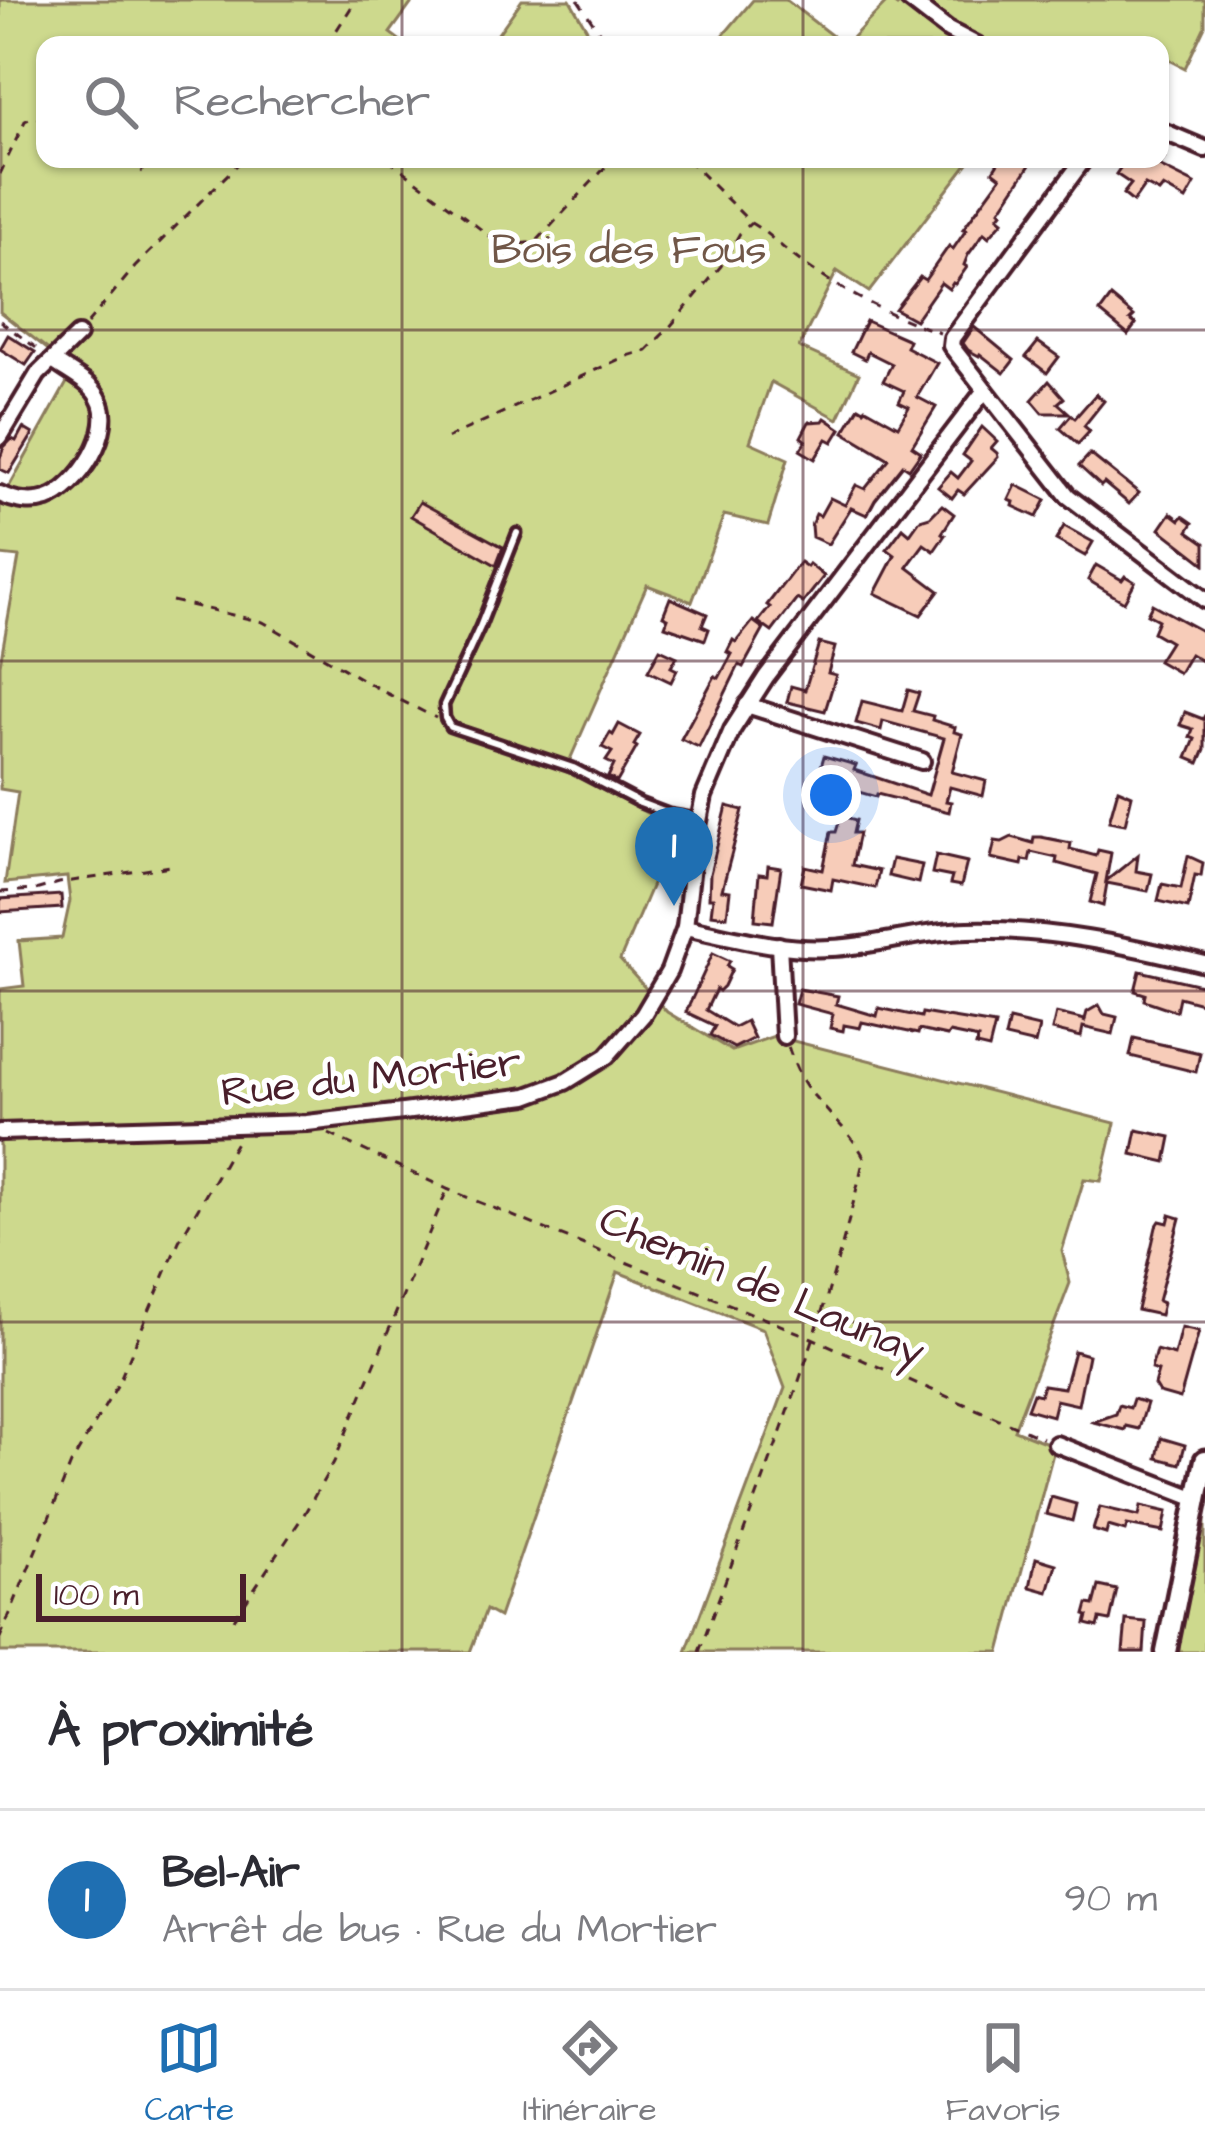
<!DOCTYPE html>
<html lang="fr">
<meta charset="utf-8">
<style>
body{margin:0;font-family:"Architects Daughter",sans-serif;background:#f7f7f7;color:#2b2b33}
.scale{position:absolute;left:36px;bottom:30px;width:210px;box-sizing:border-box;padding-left:12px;border:6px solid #4a1f2b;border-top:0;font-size:33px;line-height:42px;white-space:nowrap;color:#4a1f2b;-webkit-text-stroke:9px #fff;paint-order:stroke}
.you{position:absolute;left:831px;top:795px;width:42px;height:42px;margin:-30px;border:9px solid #fff;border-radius:50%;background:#1a73e8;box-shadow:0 0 0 18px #1a73e833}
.badge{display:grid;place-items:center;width:78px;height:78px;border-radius:50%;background:#1f6fb2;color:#fff;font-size:39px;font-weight:700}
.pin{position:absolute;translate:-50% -99px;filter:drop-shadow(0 3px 6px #0008)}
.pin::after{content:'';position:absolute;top:63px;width:42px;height:36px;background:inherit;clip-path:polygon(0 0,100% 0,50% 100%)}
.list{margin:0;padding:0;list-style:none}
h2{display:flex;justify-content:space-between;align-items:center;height:156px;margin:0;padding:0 48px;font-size:51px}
h2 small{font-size:39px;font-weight:400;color:#7c7c81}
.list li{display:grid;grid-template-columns:78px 1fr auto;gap:36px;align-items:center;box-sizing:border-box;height:180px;padding:0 48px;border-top:3px solid #e1e1e2}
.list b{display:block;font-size:45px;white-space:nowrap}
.list p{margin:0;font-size:39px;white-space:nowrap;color:#7c7c81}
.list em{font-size:39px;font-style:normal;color:#7c7c81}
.icon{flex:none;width:66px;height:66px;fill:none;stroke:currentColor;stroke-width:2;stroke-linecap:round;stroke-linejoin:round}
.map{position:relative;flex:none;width:1205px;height:1652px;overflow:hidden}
.search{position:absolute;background:#fff;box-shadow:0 3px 9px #0004;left:36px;right:36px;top:36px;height:132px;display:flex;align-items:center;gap:30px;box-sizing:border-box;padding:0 42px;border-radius:24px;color:#7c7c81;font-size:45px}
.sheet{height:336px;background:#fff}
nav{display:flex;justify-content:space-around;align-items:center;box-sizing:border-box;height:168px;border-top:3px solid #e1e1e2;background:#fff;font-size:33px;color:#7c7c81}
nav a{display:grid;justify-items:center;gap:6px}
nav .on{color:#1f6fb2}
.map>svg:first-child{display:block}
.green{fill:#cdd98d;stroke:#8c7c5c;stroke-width:3}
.building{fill:#f7ccb9;stroke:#4a1f2b;stroke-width:3}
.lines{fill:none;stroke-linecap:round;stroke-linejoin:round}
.lane-casing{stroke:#4a1f2b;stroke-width:15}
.street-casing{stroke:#4a1f2b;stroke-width:22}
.secondary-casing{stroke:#4a1f2b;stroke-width:27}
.path{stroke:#4a1f2b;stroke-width:3;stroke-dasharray:9 9;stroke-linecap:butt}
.lane{stroke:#fff;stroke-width:6}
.street{stroke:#fff;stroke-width:14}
.secondary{stroke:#fff;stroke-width:18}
.grid{fill:none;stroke:#4a1f2b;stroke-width:3;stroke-opacity:0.55}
.labels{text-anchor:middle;stroke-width:10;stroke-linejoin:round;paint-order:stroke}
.park-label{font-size:42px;fill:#715748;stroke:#fff}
.street-label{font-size:42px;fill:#4a1f2b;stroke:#fff}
</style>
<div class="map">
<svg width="1205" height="1652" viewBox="0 0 1205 1652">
<rect width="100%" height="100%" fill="#fff"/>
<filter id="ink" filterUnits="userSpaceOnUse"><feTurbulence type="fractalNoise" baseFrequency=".00833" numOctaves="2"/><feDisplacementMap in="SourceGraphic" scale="24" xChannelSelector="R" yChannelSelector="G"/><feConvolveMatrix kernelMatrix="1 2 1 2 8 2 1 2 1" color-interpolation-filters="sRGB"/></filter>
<g filter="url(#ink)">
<g class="green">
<path d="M0,0h414l-24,33 16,12h-361v114h926l-102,133 -32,-21 -38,76 60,27 -21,45 -67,-37 -21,60 38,17 -20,66 -44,-10 -32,87 -45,-17 -82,186 111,57 -56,132 47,52 65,39 42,-15 341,87 -14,58 -17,-2 -22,72 8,32 -56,147 41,16 -55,206h-314l99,-264 -22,-59 -145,-57 -119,345 -13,-7 -16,42h-470v-663l24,-3 -5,-45 43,-3 8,-37 -3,-24 -62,6 13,-91 -18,-3v-125l19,-107 -19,-2v-52l74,-133 -74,-58z"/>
<path d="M522,0h48l26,45h-106z"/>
<path d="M753,0h33l58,45h-129z"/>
<path d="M889,0l8,6 6,-6h302v26l-20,42 -25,-13v-10h-19l-9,-5 -5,5h-282z"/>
<path d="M1205,1509v143h-26l1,-27z"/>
</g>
<g class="building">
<path d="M1034,159l-34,51 2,2 -4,5 5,4 -14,16 -5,-4 -16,22 -4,10 3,2 -12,17 -2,-1 -4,6 -8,-6 -26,37 -20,-11 25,-32 5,3 24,-34 4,3 13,-19 -3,-1 38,-52 -8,-6 7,-11z"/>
<path d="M1133,159h31l-5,7 36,18 -9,16 -23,-13 -4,5 -14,-7 -12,17 -10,-8 8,-10 -15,-10 7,-10 4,3z"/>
<path d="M1111,297l23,19 -4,4 6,4 -8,11 -28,-23z"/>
<path d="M866,321l43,19 -3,7 31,16 -20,34 19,10 -24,39 9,6 -12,17 -6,-4 -28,35 -8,15 -16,-7 -23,36 -16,-7 -1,-12 5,-11 4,2 10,-18 15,7 11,-20 9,4 24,-30 -45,-27 15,-25 5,3 2,-2 32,18 11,-19 -10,-5 5,-11 -21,-10 9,-17 -24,-12 -3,7 -14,-7z"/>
<path d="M974,327l40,33 -10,13 -24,-19 -1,2 -11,-6 -5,-7z"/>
<path d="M8,335l27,17 -9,13 -26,-16z"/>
<path d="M1038,342l21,15 -12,16 -21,-16z"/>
<path d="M1049,381l15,17 -6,5 11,10h-26l-11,-13z"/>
<path d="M1096,394l8,7 -20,25 6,5 -12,13 -18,-16 11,-13 4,3z"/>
<path d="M825,418l16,11 -8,13 -6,-3 -12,20 -15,-9 6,-9 -5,-4 8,-15 14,-1z"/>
<path d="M982,427l15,14 -6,7 6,5 1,4 -34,37 -6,-4 -6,8 -14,-11 13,-15 7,6 13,-17 -8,-6z"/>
<path d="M23,428l10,6 -24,39 -9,-4v-11l4,-11 8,-8 4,2z"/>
<path d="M1090,454l49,39 -10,11 -25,-21 -3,3 -22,-20z"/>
<path d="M1016,485l30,15 -9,17 -24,-11 1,-4 -5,-2z"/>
<path d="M420,502l83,45 -7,18 -85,-49z"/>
<path d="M942,505l12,9 -12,19 3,2 -11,16 -10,-7 -17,23 32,24 -18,24 -46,-22 20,-38 -8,-6 16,-21 7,6 10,-14 10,-3z"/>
<path d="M1171,513l9,7 3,-4 10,7 -5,8 17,12v21l-45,-35z"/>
<path d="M1064,526l29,16 -8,14 -29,-16z"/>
<path d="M800,562l7,5 2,-3 15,12 -21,27 -6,-4 -25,33 -14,-10 12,-15 -3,-2z"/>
<path d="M1096,565l26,15 3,-4 10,6 -11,20 -36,-22z"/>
<path d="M670,598l37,16 -5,12 7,3 -4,11 -40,-14 3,-8 -5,-2z"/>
<path d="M1152,604l53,29v30l-15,-9 -11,19 -21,-12 12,-19 -17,-10 5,-12 -11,-6z"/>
<path d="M753,621l11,8 -21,38 -4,-2 -40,82 -18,-8 34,-63 4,2 13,-24 -5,-2 6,-12 3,2z"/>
<path d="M819,643l16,4 -7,26 8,2 -11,36 -38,-9 4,-16 14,4z"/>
<path d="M660,649l17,8 -6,10 6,3 -6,12 -23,-11z"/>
<path d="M908,690l11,3 -6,18 20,5 -1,4 23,7 -1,5 8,2 -10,38 34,9 -3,15 -33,-9 -4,14 5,1 -2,10 -72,-18 -1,3 -59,-17 7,-24 32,9 -2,5 74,25 16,-57 -61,-17 -2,9 -25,-7 6,-22 40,10z"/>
<path d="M1185,712l18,7 2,-4v34l-6,14 -12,-5 8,-19 -5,-2 3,-8 -13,-4z"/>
<path d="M619,724l21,11 -6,10 3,2 -20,35 -9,-5 6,-12 -8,-4 6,-9 -10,-5 8,-14 3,2z"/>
<path d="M1118,789l14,6 -7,29 -16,-3z"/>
<path d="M727,806l16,4 -21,80 8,1 -3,25 -16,-2 2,-16h-4l1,-24z"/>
<path d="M841,816l15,4 -3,13h6l-7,32 27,6 -4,17 -42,-9 -2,11 -30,-6 4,-18 18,4 8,-38h5z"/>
<path d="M1012,837l21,6 1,-6h7l30,6 -1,6 26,7 2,-6 13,3 -5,28 32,-26 -2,16 16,3 -4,17 -41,-8 -4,23 -13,-4 7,-28 -41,-11 1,-5 -26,-6 -2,9 -6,-1 -1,5 -31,-7 4,-17 7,1z"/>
<path d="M936,855l31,7 -6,24 -11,-2 2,-7 -20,-4z"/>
<path d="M1188,856l15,7 -2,13 -6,-1 -7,33 -30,-7 4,-17 19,4z"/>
<path d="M892,859l30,6 -4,18 -30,-7z"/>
<path d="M768,866l13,2 -8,54 -18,-2 4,-46 8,1z"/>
<path d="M61,895l1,13 -62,4v-13z"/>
<path d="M713,953l17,8 -3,5 5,3 -8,17 -5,5 -3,-2 -10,21 28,17 12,-6 8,17 -20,10 -24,-13 5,-9 -29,-14z"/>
<path d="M1140,971l65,15v18l-26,-7 -3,14 -32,-11 1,-6 -10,-3z"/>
<path d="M799,989l39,7 -2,8 41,12 2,-8 42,9 1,-4 73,12 -6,24 -13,-3 2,-7 -29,-6 -2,3 -28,-6 -1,4 -56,-12 -2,6 -16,-3 -1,6 -13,-3 3,-14 -38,-10z"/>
<path d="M1099,1005l5,9 13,3 -4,17 -30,-7 -2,10 -29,-7 4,-17 29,7 -1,3 3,-11z"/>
<path d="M1009,1020l30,7 -4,17 -30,-7z"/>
<path d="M1134,1038l66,15 -4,19 -66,-16z"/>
<path d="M1137,1130l34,7 -5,25 -34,-8z"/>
<path d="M1170,1215l10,3 -22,83 5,2 -3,12 -23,-5 19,-83 4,-6 8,2z"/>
<path d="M1181,1327l18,4 -19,68 -21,-6 -5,-8 4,-14 -7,-2 5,-19 18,5z"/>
<path d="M1074,1351l14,4 -10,50 -22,-5 -4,16 -25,-7 6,-16 7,2 3,-10 21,3z"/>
<path d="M1133,1399l14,4 -8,26 -13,-3 -1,4 -32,-8 23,-8 3,-9 11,3z"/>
<path d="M1161,1438l24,7 -5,19 -23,-6z"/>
<path d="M1051,1497l25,7 -4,17 -26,-7z"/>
<path d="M1141,1506l26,6 -4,20 -36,-7 -2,6 -17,-5 -2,8 -13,-4 7,-23 39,9z"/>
<path d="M1036,1558l20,6 -8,28 -18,-5z"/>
<path d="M1099,1586l18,4 -7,31 -10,-2 -2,8 -12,-3 2,-8 -3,-1 3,-11 6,1z"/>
<path d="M1126,1620l20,2 -2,30h-21z"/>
</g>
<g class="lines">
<g class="lane-casing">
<path id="lane" d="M517,533l-37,94 -36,78 1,13 5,9 123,41 67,35 29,11 30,5"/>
</g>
<g class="street-casing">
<g id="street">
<path d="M909,0l39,30 29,15"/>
<path d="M1160,130l45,19"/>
<path d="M1084,159l-132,179 -1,8 117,150 137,104"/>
<path d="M0,437l38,-63 40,-39"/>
<path d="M0,494c14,7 32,10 47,5 31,-11 71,-70 51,-102 -8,-15 -30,-25 -45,-36"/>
<path d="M747,705l175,56"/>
<path d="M685,927c47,10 98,24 146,21 46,-2 91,-17 137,-18 80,-2 160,15 237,34"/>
<path d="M779,945l5,91"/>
<path d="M0,1132l307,-9 96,-11 124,-16 38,-14 42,-26 36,-41 26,-44 16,-44 9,-80 10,-51 28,-66 34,-53 219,-287"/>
<path d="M1056,1444l141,55"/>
</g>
</g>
<g class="secondary-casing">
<path id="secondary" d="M1166,1652l39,-192"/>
</g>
<g class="path">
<path d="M578,0l30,45"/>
<path d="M327,45l29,-45"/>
<path d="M128,159l15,13"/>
<path d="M388,159l115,87 33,-4 77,-83"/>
<path d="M687,159l64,64c17,10 30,24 45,35 42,32 95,58 144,75"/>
<path d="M0,174l25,-53 9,-4 11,3"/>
<path d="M0,321l43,32"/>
<path d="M87,324l48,-57 108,-108"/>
<path d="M447,438l177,-81 23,-7 22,-22 52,-62 19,-33 11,-10"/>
<path d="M172,601l91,21 121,70 52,26"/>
<path d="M0,892l35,-2 24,-7 112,-17"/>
<path d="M329,1134l118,55 365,149 231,100"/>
<path d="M234,1619l69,-103 31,-54 113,-272"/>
<path d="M0,1638l71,-174 47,-80 61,-143 60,-104"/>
<path d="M699,1652c59,-163 128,-325 165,-495 -13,-24 -32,-39 -49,-60 -13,-14 -21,-32 -27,-51"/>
</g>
<use href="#lane" class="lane"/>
<use href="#street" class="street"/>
<use href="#secondary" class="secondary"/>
</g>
</g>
<path class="grid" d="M402,0v45M803,0v45M402,159v1493M803,159v1493M0,330h1205M0,661h1205M0,991h1205M0,1322h1205"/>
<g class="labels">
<g class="park-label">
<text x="629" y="263">Bois des Fous</text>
</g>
<g class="street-label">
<text transform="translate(371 1075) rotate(-6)" y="15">Rue du Mortier</text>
<text transform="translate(763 1284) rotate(23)" y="15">Chemin de Launay</text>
</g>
</g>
</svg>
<div class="scale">100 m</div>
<div class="you"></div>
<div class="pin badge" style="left:674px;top:906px">1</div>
<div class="search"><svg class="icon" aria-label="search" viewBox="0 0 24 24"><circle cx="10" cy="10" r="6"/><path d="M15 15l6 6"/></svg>Rechercher</div>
</div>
<section class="sheet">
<h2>À proximité<small></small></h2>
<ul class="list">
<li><span class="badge">1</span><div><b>Bel-Air</b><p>Arrêt de bus · Rue du Mortier</p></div><em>90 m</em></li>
</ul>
</section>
<nav>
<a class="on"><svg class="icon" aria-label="map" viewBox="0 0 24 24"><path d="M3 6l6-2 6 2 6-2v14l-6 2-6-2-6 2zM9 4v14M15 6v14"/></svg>Carte</a>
<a><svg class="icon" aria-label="directions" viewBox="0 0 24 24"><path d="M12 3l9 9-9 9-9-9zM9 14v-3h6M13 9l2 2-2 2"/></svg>Itinéraire</a>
<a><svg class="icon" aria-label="saved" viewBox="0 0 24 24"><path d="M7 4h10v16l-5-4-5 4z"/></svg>Favoris</a>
</nav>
